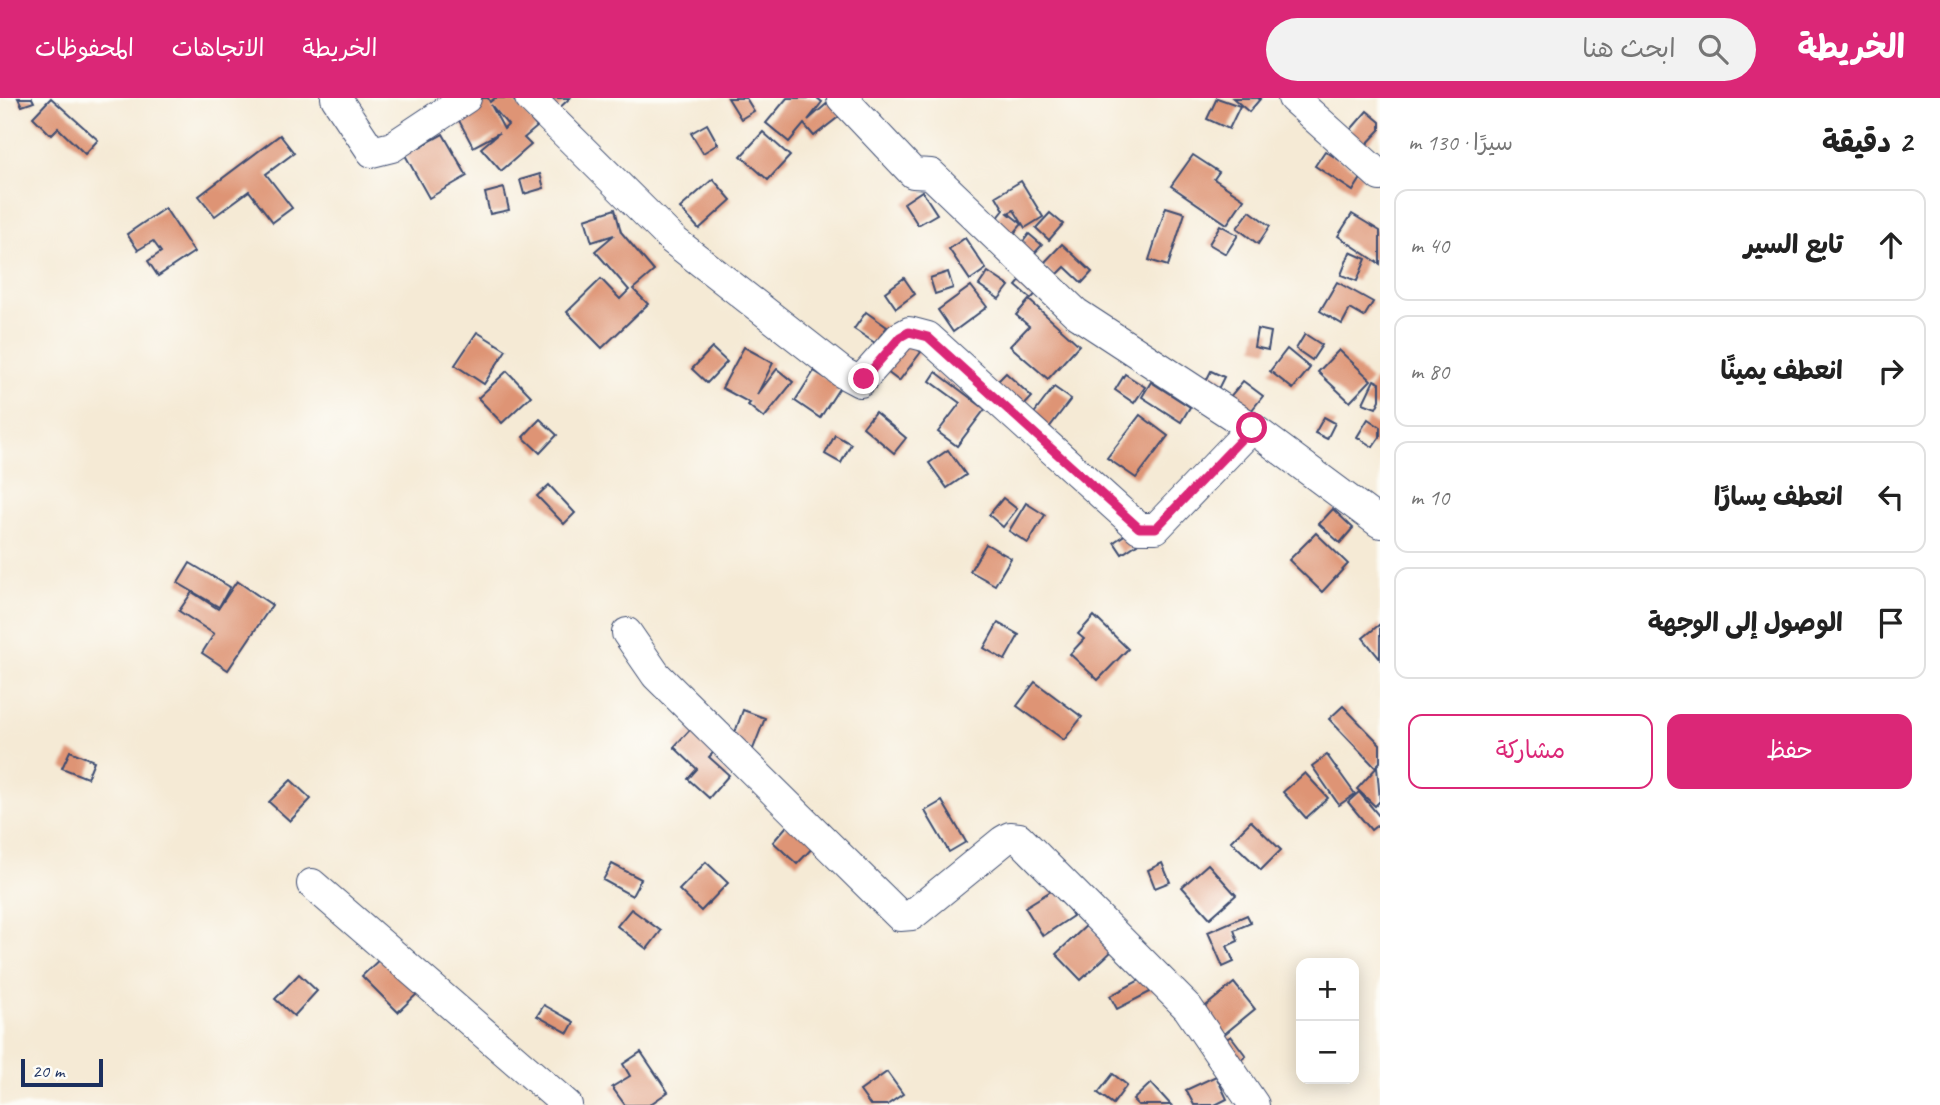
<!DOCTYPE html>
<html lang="ar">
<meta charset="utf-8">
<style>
body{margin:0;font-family:Caveat,"Playpen Sans Arabic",sans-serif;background:#f2f2f2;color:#222;direction:rtl}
.controls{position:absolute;right:21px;bottom:21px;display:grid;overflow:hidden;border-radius:14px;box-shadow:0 4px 18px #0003}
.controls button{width:63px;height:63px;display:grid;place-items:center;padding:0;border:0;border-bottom:2px solid #e0e0e0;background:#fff;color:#222;font:35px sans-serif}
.scale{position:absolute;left:21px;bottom:18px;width:82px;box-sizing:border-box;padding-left:7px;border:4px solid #1b2f5e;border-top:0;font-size:19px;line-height:24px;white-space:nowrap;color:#1b2f5e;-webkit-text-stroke:5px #fdfcf7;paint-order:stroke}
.stop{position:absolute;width:21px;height:21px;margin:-16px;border:5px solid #db2777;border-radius:50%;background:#fff}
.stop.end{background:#db2777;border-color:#fff;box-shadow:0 2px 7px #0008}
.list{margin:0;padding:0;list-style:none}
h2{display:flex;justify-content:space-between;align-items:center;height:91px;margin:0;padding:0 28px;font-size:30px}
h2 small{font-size:23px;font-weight:400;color:#767676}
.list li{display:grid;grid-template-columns:46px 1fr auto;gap:21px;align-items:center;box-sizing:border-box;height:112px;margin:0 14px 14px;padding:0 14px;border:2px solid #e0e0e0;border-radius:14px}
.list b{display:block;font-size:26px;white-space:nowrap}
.list em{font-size:23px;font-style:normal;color:#767676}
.actions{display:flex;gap:14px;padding:21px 28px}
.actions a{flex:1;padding:16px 0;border:2px solid #db2777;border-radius:14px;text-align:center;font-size:24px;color:#db2777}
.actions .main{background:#db2777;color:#fff}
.icon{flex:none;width:38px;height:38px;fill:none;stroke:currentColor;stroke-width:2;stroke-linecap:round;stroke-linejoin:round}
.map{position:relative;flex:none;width:1380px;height:1007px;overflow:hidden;direction:ltr}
header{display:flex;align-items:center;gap:42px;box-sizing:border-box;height:98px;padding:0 35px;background:#db2777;color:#fff}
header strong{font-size:33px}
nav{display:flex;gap:38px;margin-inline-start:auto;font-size:24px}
.search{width:490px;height:63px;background:#f2f2f2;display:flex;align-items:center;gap:18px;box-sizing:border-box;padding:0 24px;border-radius:38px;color:#767676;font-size:26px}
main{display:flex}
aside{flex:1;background:#fff}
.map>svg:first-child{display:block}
.building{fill:#de9475;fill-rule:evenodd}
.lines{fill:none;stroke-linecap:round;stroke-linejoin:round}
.street-casing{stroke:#3c4b70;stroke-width:32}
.street{stroke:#fff;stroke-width:30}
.route{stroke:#db2777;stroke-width:9}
</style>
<header>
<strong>الخريطة</strong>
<div class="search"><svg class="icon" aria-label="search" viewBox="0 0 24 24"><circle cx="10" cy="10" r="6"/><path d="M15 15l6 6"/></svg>ابحث هنا</div>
<nav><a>الخريطة</a><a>الاتجاهات</a><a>المحفوظات</a></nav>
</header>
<main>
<aside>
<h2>2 دقيقة<small>سيرًا · 130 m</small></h2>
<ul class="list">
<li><svg class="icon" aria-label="ahead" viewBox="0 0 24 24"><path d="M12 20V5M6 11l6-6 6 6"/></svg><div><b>تابع السير</b></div><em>40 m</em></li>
<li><svg class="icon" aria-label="right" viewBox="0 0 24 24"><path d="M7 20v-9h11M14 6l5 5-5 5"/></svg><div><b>انعطف يمينًا</b></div><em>80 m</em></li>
<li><svg class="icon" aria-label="left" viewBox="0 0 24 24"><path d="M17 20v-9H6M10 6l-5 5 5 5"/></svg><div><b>انعطف يسارًا</b></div><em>10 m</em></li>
<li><svg class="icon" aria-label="arrive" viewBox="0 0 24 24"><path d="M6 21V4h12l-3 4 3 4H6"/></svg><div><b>الوصول إلى الوجهة</b></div></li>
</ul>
<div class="actions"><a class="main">حفظ</a><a>مشاركة</a></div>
</aside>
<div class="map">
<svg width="1380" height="1007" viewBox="0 0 1380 1007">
<rect width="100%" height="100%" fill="#fdfcf7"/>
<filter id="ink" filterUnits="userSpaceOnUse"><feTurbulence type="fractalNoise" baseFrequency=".0143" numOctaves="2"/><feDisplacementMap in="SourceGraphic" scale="14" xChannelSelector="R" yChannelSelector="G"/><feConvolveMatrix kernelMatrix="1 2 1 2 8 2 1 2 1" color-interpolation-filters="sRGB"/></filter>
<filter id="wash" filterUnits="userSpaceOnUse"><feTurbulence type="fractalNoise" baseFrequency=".00686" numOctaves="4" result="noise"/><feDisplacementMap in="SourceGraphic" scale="28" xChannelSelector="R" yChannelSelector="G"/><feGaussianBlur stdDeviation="1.57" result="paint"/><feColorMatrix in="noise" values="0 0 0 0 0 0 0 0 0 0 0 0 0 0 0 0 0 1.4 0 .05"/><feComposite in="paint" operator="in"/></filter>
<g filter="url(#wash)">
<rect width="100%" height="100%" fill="#f5ead5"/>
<g id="blocks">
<g class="building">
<path d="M18,0h14l2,4 -12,4z"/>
<path d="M51,0l47,42 -13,14 -27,-26 -7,7 -18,-18z"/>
<path d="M483,0h5l2,4 5,-4h17l25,29 -13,11 7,7 -30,26 -20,-23 18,-15 -26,14 -18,-34zM491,7l17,20 -4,4z"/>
<path d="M540,0h30l-16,15z"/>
<path d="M728,0h18l8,13 -13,8z"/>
<path d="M787,0h30l5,4 -14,18 22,-19 11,14 -27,21 -10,-12 -15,18 -23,-19z"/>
<path d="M1217,0l23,8 -11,23 -22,-10z"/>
<path d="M1233,0h28l-12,14z"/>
<path d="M1367,13l13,11v8l-17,18 -16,-14z"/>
<path d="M707,26l11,20 -15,9 -12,-20z"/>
<path d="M763,34l27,24 -22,24 -27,-24z"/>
<path d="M443,36l24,42 -38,22 -24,-43z"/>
<path d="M280,37l14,18 -28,21 26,34 -19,14 -24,-31 -34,25 -16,-20z"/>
<path d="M1325,53l38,24 -10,16 -38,-25z"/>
<path d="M1193,57l26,17 -5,7 30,20 -17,25 -56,-38z"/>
<path d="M540,76l4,14 -20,6 -4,-14z"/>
<path d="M713,81l18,21 -32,29 -19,-21z"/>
<path d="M1021,83l22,36 -18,11 -11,-18 -6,3 14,11 -12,14 -17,-14 11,-14 -8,-14z"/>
<path d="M504,90l5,22 -19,4 -5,-21z"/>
<path d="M922,93l15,23 -19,11 -14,-22z"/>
<path d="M1166,109l19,6 -17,53 -19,-6z"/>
<path d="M165,110l29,44 -36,24 -10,-15 13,-9 -8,-11 -15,9 -11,-16z"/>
<path d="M615,111l6,23 33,39 -21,18 15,15 -46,44 -35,-36 34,-33 19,20 9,-9 -34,-39 19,-16 -22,7 -7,-23z"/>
<path d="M1250,113l20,15 -12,18 -21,-16z"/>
<path d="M1050,115l13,11 -14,16 -13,-12z"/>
<path d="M1352,116l28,17v33l-42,-28z"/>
<path d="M1220,127l18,10 -12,19 -17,-10z"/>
<path d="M1029,136l13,11 -11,12 -12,-10z"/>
<path d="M965,140l21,31 -16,11 -21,-31z"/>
<path d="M1062,146l30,28 -10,11 -17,-16 -10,10 -13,-12z"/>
<path d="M1350,154l16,7 -9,22 -16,-6z"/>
<path d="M948,174l5,16 -18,6 -5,-16z"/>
<path d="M988,174l21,14 -10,13 -20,-14z"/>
<path d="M1026,176l15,14 -10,11 -15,-13z"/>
<path d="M904,180l11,16 -19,14 -11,-16z"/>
<path d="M1337,184l36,20 -9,15 -14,-8 -8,15 -22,-13z"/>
<path d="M971,188l16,21 -34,25 -15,-22z"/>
<path d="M1029,202l50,45 -31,34 -38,-33 19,-20 -13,-11z"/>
<path d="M866,214l21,15 -12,16 -21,-14z"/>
<path d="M1257,231l14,3 -3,18 -14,-3z"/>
<path d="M477,234l29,18 -22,34 -29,-19z"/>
<path d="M897,235l24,19 -22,29 -25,-19z"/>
<path d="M1305,236l17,11 -10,15 -16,-11z"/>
<path d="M744,249l29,16 -16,32 20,-26 16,13 -29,36 -16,-13 2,-2 -28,-15z"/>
<path d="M712,250l15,14 -20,21 -15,-14z"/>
<path d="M1287,251l23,19 -17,21 -23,-18z"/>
<path d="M1339,252l32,30 -21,22 -32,-30z"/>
<path d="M507,273l24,25 -29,27 -24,-25z"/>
<path d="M814,273l26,16 -20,31 -25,-17z"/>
<path d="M1211,273l13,6 -10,20 -13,-6z"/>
<path d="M936,274l49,37 -28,37 -19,-14 22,-29 -30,-22z"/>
<path d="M1006,275l26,24 -15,16 -26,-25z"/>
<path d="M1125,276l20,13 -11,16 -19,-13z"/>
<path d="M1374,282l6,3v17l-4,8 -13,-5z"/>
<path d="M1243,283l20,15 -20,25 -20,-16z"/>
<path d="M1151,284l39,25 -9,15 -39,-25z"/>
<path d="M1054,289l17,12 -26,34 -16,-13z"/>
<path d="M875,314l31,26 -12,15 -31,-26z"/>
<path d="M1140,317l28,21 -32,42 -29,-20z"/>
<path d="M1324,319l11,6 -8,16 -12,-6z"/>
<path d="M540,321l17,16 -17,18 -17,-16z"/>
<path d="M1368,321l12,8v10l-7,10 -16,-10z"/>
<path d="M835,337l16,9 -10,19 -16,-9z"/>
<path d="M948,352l18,25 -19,13 -18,-25z"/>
<path d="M549,387l26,28 -11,11 -27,-28z"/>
<path d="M1003,400l14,11 -14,18 -14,-12z"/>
<path d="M1026,405l19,12 -17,28 -19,-12z"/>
<path d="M1333,411l20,19 -13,15 -21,-19z"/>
<path d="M1129,434l8,12 -15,10 -8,-12z"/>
<path d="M1316,435l32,31 -26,28 -33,-32z"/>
<path d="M986,446l25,14 -16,27 -25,-14z"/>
<path d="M190,465l40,24 -11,20 -41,-24z"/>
<path d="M237,483l35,24 -44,65 -26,-17 12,-19 -35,-23 13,-19 26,17z"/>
<path d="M1094,518l34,33 -30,31 -28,-26 14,-15 -6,-5z"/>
<path d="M998,525l21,12 -14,25 -21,-12z"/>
<path d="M1380,526v35l-17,-21z"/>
<path d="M1035,584l47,35 -18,23 -47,-34z"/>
<path d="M1343,608l37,38v18l-5,5 -46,-48z"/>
<path d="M743,612l22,8 -12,31 -21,-8z"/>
<path d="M698,623l24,22 -13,14 20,18 -20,23 -21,-19 9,-10 -23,-22z"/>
<path d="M70,653l24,10 -7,17 -25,-10z"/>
<path d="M1327,657l28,39 -16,11 -27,-39z"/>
<path d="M1377,669l3,34 -5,5 -18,-17z"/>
<path d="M1305,675l23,25 -22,20 -23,-26z"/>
<path d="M291,682l20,19 -21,22 -21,-19z"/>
<path d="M1359,694l21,25v6l-9,7 -23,-28z"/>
<path d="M942,703l24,41 -17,10 -24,-41z"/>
<path d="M793,721l26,22 -22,23 -24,-22z"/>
<path d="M1251,723l30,29 -20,20 -30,-29z"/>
<path d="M706,764l22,21 -27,28 -22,-21z"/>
<path d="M1162,765l8,19 -15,6 -7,-18z"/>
<path d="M612,766l29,15 -9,17 -29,-16z"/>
<path d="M1208,766l28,31 -26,23 -28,-31z"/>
<path d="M1056,790l17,28 -30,20 -18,-29z"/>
<path d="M631,811l30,22 -14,18 -30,-23z"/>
<path d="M1247,817l4,8 -17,7 4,11 -11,5 7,16 -11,5 -15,-35z"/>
<path d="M1088,826l25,26 -32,30 -25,-26z"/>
<path d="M384,857l36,36 -22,21 -36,-36z"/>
<path d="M299,876l18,17 -23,25 -19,-17z"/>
<path d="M1147,878l7,14 -37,19 -7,-13z"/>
<path d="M1234,885l21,26 -33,27 -21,-26z"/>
<path d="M544,907l30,17 -6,11 -31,-17z"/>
<path d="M1231,938l15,20 -12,9 -15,-21z"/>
<path d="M641,954l27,40 -19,13h-24l-13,-18 18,-11 -7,-12z"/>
<path d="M887,974l16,22 -16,11h-17l-10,-14z"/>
<path d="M1113,976l14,11 -14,19 -15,-11z"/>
<path d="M1216,978l11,23 -12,6h-21l-8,-15z"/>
<path d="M1151,985l20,22h-33l-5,-5z"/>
</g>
</g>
</g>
<g filter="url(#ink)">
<use href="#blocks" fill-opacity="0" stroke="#3c4b70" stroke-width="2"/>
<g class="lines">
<g class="street-casing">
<g id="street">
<path d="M336,0l36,54 20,-5 74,-49"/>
<path d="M530,0l143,142 170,133 17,9 40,-45 9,-5 19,5 211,191h17l96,-100 128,95"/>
<path d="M842,0l71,75 18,1 145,139 176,115"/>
<path d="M1293,0l87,78"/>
<path d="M627,535l29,42 244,241 12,-1 91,-74 7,-4 9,1 169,170 66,97"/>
<path d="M312,786l255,221"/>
</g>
</g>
<use href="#street" class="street"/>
</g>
</g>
<g class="lines" filter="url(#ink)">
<path class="route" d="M864,281l36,-42 9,-5 19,5 211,191h17l96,-100"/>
</g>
</svg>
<div class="controls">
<button>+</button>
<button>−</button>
</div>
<div class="scale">20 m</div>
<div class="stop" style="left:1252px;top:330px"></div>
<div class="stop end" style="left:864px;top:281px"></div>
</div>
</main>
